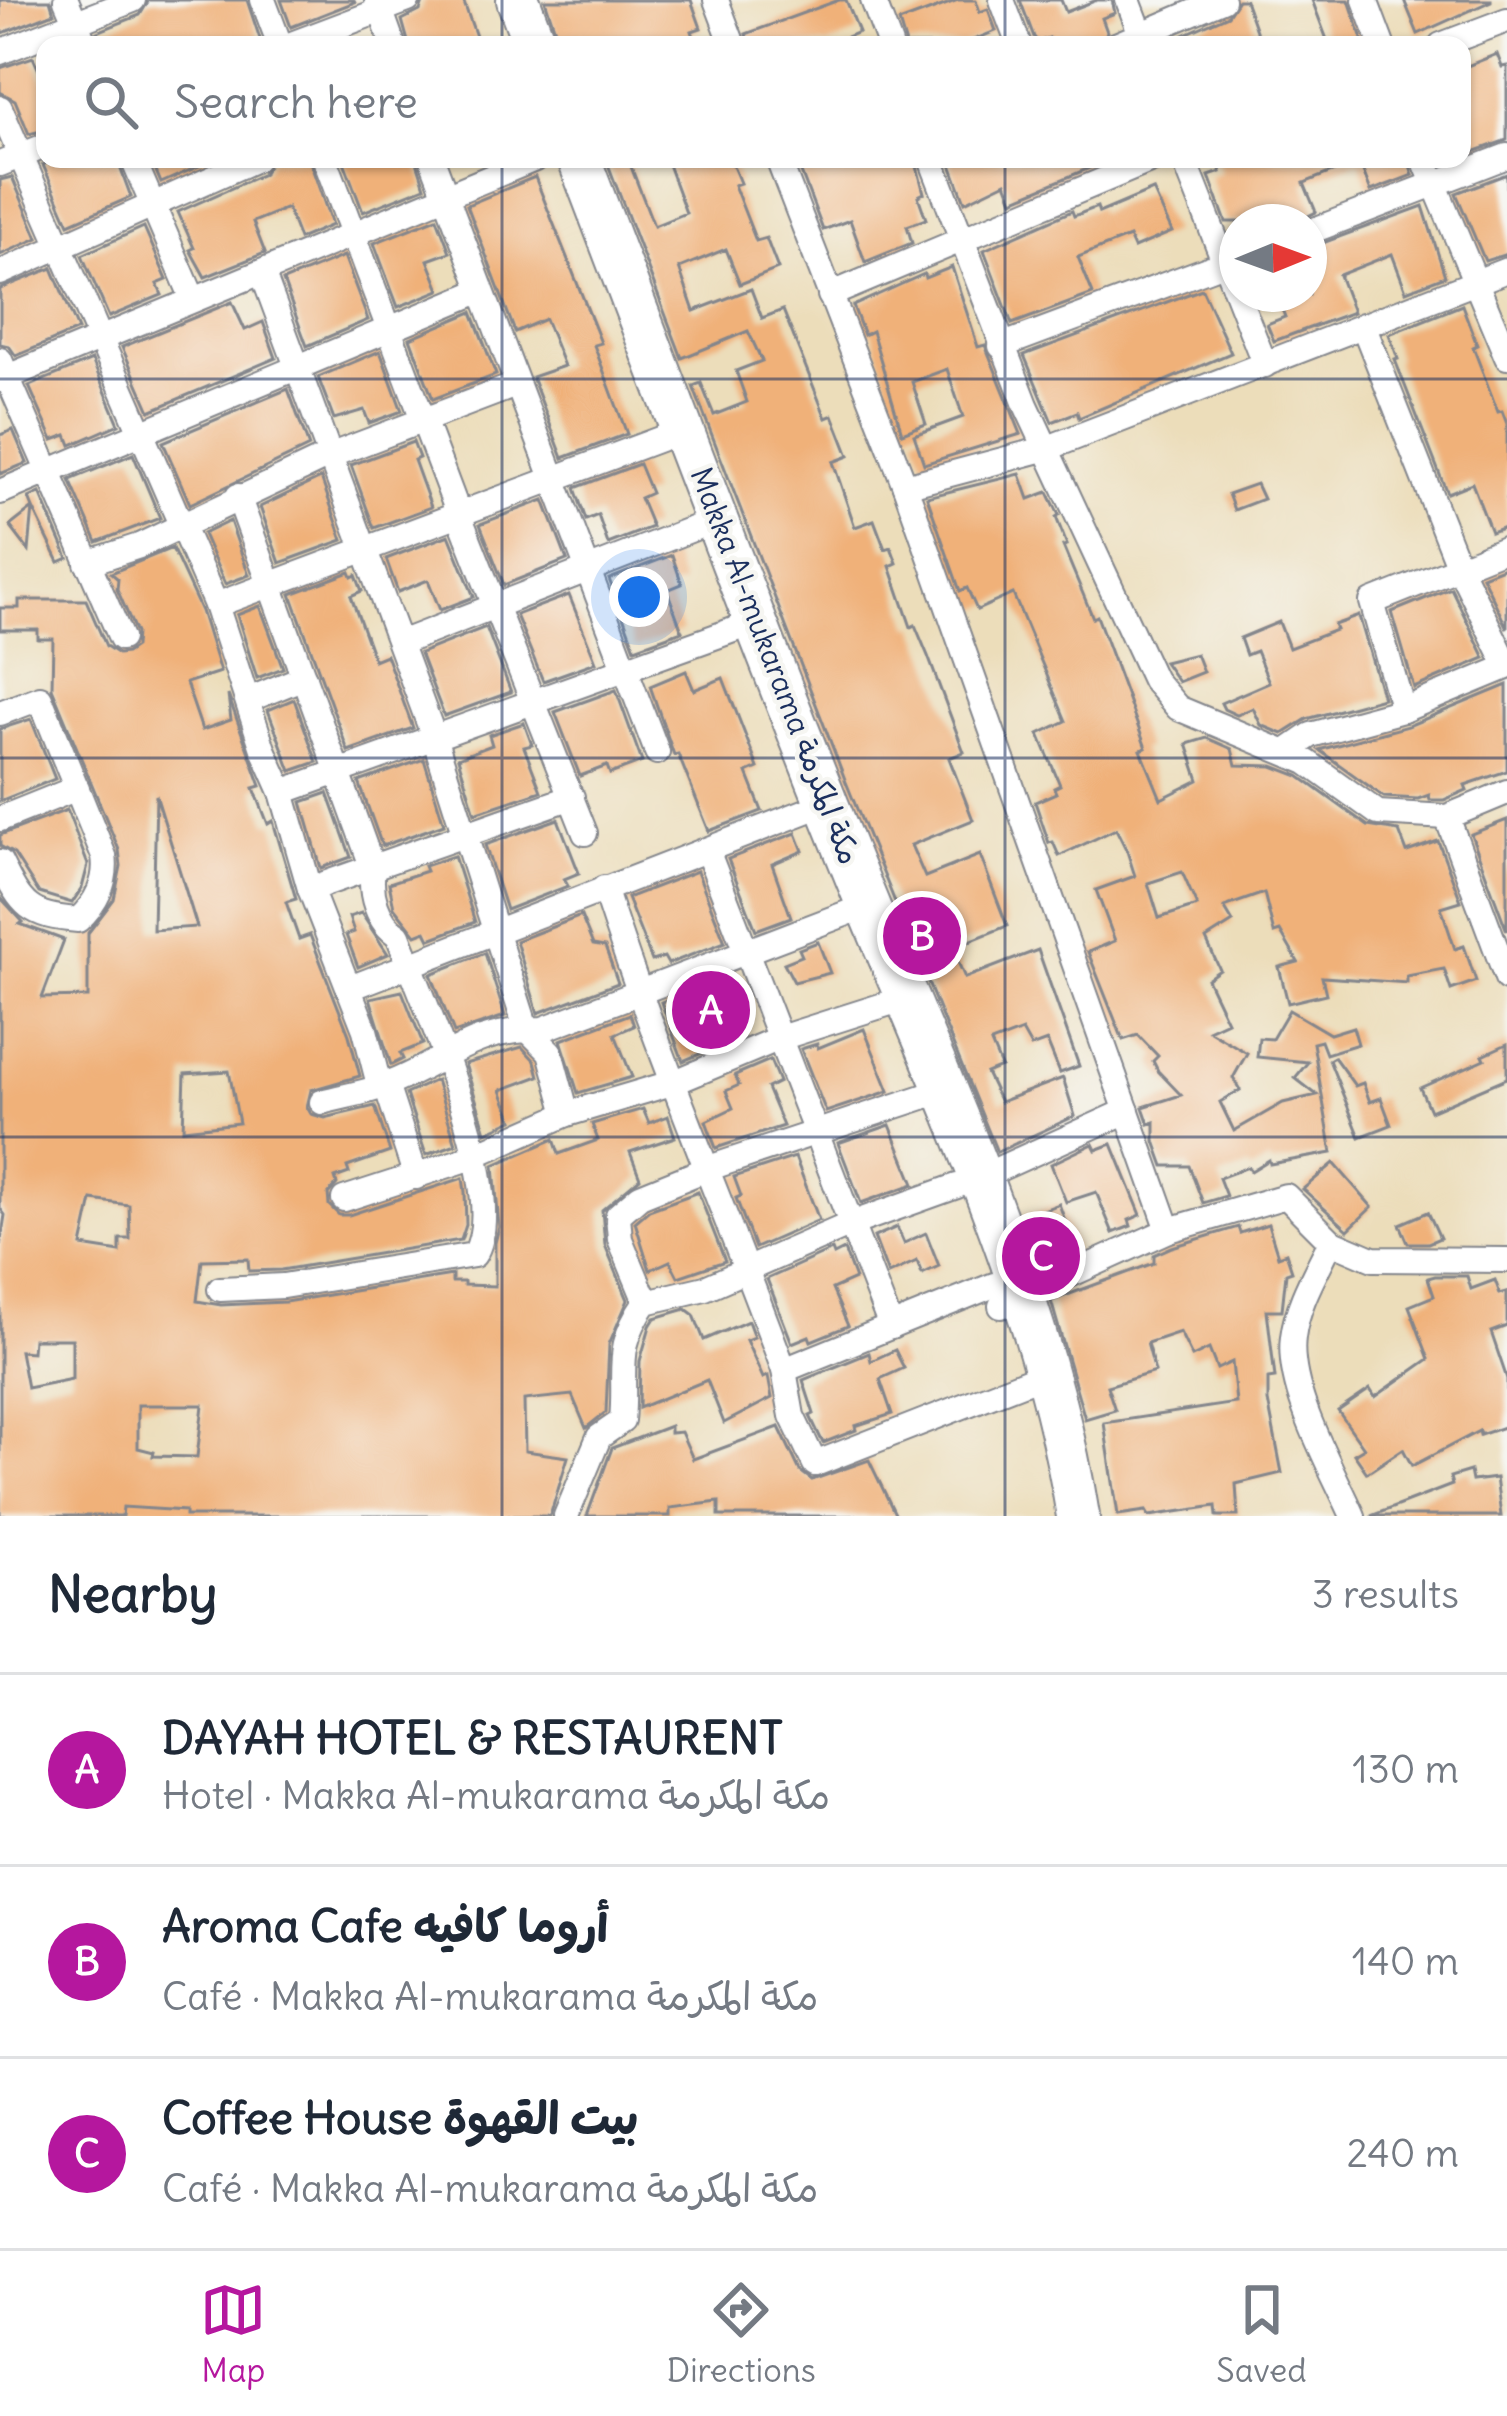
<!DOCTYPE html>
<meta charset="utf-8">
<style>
body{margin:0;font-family:Delius,"Playpen Sans Arabic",sans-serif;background:#f2f2f3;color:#1f2937}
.compass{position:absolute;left:1219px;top:204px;width:108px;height:108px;border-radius:50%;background:#fff;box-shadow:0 3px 9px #0004;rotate:89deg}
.you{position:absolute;left:639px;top:597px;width:42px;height:42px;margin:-30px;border:9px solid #fff;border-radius:50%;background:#1a73e8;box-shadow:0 0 0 18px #1a73e833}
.badge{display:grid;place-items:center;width:78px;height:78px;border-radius:50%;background:#b5179e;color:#fff;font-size:39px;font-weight:700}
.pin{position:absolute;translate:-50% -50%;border:6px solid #fff;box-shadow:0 3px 12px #0006}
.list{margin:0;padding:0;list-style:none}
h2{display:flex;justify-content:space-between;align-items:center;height:156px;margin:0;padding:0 48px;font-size:51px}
h2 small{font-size:39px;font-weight:400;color:#747a83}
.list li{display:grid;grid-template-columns:78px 1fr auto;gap:36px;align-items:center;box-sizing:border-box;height:192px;padding:0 48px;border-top:3px solid #e0e1e3}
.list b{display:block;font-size:45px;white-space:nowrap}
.list p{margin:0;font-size:39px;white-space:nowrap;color:#747a83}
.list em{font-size:39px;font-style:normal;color:#747a83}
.icon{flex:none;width:66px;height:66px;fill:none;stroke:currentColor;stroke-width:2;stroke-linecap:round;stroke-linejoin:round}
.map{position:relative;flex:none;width:1507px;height:1516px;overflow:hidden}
.search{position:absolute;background:#fff;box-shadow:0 3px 9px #0004;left:36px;right:36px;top:36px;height:132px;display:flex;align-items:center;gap:30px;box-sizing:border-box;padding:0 42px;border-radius:24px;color:#747a83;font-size:45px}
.sheet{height:732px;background:#fff}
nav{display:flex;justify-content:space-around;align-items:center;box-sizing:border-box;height:168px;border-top:3px solid #e0e1e3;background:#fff;font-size:33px;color:#747a83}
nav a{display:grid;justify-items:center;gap:6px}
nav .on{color:#b5179e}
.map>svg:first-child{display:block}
.building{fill:#f0b179;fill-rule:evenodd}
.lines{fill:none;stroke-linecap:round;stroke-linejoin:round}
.street-casing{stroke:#84868c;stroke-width:28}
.highway-casing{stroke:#84868c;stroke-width:46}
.street{stroke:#fff;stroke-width:24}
.highway{stroke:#fff;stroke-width:42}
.grid{fill:none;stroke:#1b2f5e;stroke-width:3;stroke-opacity:0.55}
.labels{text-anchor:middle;stroke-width:9;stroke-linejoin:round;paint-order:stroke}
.street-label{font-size:30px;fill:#1b2f5e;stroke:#f6f6f2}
</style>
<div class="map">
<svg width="1507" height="1516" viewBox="0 0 1507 1516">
<rect width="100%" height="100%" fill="#f6f6f2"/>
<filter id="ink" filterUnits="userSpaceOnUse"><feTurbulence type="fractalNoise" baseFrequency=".00833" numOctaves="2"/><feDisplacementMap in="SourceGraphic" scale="24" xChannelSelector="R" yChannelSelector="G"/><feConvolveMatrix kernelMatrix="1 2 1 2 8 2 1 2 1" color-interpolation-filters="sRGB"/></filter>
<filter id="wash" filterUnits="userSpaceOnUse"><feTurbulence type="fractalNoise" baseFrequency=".004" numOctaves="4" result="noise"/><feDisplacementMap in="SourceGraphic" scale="48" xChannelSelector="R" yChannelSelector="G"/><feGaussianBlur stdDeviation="2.7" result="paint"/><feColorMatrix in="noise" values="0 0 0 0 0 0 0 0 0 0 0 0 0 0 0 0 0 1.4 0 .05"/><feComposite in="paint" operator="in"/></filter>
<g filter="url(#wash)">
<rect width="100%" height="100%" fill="#ecddba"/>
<g id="blocks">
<g class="building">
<path d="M0,0h50l4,13 -54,21z"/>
<path d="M149,0h98l15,45h-160l-5,-13 43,-17z"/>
<path d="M281,0h73l1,2 -64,25z"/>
<path d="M424,0h39l16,45h-70l-7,-25 18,-9z"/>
<path d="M545,0h146l10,28 -9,3 5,14h-137z"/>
<path d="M839,0h7l13,32 -32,13h-78l-3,-11z"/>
<path d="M958,0h18l4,12 8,-3 8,22 -35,14h-55l-7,-23z"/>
<path d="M1020,0h41l5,12 31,-12h15l3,13 -13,5 5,14 -7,13h-49l-2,-7 -11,4 -4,-5z"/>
<path d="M1238,0h7l16,45h-100l67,-30z"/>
<path d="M1312,0h37l15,45h-35z"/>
<path d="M1404,0h87v1l-73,33z"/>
<path d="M1497,54l5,13 5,-1v74l-45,16v-88z"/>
<path d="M33,57l12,27v46l-16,4 -14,-34 -15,-8v-24z"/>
<path d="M54,159h63l14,38 -62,27 -26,-59z"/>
<path d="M151,159h64l-54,24z"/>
<path d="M272,159h37l23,66 -33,14 -12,-31 -34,14 12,31 -60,24 -15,-27 4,-2 -16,-36 85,-38z"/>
<path d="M343,159h73l9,28 -62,25z"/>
<path d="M606,159h22l26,67 32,-13 -20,-54h64l10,24 -6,2 22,56 10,-3 12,31 -38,15 -14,-35 -47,19 15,43 57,-22 11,29 21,-8 43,108 7,-3 16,41 -16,6 22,65 19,-7 11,29 6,-2 6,16 -7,3 21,61 4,-2 13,31 36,96 -15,6 24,62 -62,25 14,32 55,-22 27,71 -55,22 13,30 73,-28 41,116 -19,7 -13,-32 -16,6 -9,-16 -31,12 10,24 -15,6 14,29 63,-24 12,38 -78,36 -151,-370 -153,-396 8,-3 13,32 33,-13 -11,-31 26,-10 -14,-30 -66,27z"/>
<path d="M796,159h119l9,34 -6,3 8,23 -19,7 5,17 -47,19 -15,-42 -27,10z"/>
<path d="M949,159h162l-98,41 -7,-18 -41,20z"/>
<path d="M1216,159h192l5,16 -42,16 -12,-30 -55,22 12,29 -20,10h-70l-17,-46 12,-4z"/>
<path d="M1507,174v80l-22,7 -29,-68z"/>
<path d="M12,177l26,61 -38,17v-75z"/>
<path d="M535,177l66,166 -7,2 33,89 -64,24 -31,-81 32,-11 -19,-47 -30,13 -48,-127z"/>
<path d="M1153,190l19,42 -38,16 -5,-11 -51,20 15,37 -81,30 -28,-74 88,-39 2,5 23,-9 2,6z"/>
<path d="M1423,206l22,70 -39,15 -14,-37 -53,21 14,37 -79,29 -7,-17 18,-7 -9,-23h33v-46z"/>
<path d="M437,218l13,34 -22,8 12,30 -42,17 -24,-64z"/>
<path d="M144,227l23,53 -10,4 5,11 -53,22 -27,-62z"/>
<path d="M344,256l24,64 -61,26 -24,-65z"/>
<path d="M952,267l26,80 7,-2 36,89 -97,30 -10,-29 49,-18 -16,-48 -35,13 14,42 -24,9 -30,-102 -8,4 -11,-29 71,-32 1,4z"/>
<path d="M52,268l26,62 -62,26 -7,-10 -9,-2v-55z"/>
<path d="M1202,289l29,64 -152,65 -2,-6 -25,10 -28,-67z"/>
<path d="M232,302l13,28 18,-8 13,36 -126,53 -28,-64z"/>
<path d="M1462,305l15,40 -4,2 25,65 4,-1 5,13v102l-16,6 -19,-49 -25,10 -52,-133 3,-1 -9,-25z"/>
<path d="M472,312l24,63 -63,24 -23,-61z"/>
<path d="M380,351l22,60 -33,12 -5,-13 -30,9 -16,-42z"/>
<path d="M92,360l27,64 -48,21 -4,-10 -14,5 -24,-54z"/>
<path d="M288,389l21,58 -119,57 -27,-62z"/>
<path d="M13,430l14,33 -27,11v-39z"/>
<path d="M413,442l6,16 -5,2 17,47 -57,21 -23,-63z"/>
<path d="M133,454l27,64 -63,24 -27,-62z"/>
<path d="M639,464l12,29 -11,5 12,29 -44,17 -10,-29 -12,5 -11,-32z"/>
<path d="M1020,474l9,25 19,-7 11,23 -3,2 11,28 -4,1 30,72 4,-2 49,132 -5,2 20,49 38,-19 -12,-36 20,-6 25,11 4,16 37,1 26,10 69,50 31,5 8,21 31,-11 23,60 -20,6 14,42 9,-3 12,35 -25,9 -7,-21 -37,7v7l-85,-6 4,17 -38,9 -9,-36 19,-5 -18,-31 -6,2 -10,-40 -40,14 9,15 -27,17 14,31 -13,9 20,42 -19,9 39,23 -14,25 7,12 -20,12 14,29 49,-28 34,-8 -22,-17 13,-16 -51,-5 2,-19 13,1 17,-29 41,24 23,-7 5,17 -32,10 -5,-13 -8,2 19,110 -62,11 -1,-4 -18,11 -3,-4 -29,11 7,18 -23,7 -14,-37h-25l-9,-25v-19l-6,2 -6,-17 38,-12 -23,-24 -5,-10 5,-5 -20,-21 -15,5 -35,-88 27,-11 -19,-51 39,-14 -8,-25 -11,-22 -57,27 -6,-14 -4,1 -14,-41 21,-9 -2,-5 6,-3 -21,-51 27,-13 -53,-127 -36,16 -10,-22 -7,3 -33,-94zM1182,872l15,34 -38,12 -11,-35z"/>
<path d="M321,478l22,62 -63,23 -20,-56z"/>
<path d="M1256,484l7,15 -29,11 -6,-16z"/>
<path d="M40,493l28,65 -9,4 -26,-54 -4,43 -19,-25 23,-18 -4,-10z"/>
<path d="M544,500l23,60 -63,25 -24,-61z"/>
<path d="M230,521l19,54 -24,9 -22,-50z"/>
<path d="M449,535l25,62 -34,13 -12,-30 -30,12 -12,-33z"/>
<path d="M172,548l29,63 19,61 -34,11 16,47 29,-10 -3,-25 33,91 -7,2 14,36 5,-3 23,78 -10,3 13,37 11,-4 39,100 11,41 -49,14 -4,17 4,7 14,4 50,-12 15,46 -43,15 2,6 -14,5 2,6 -9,10 1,11 10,10h10l114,-37 2,14 1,33 -5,15 -180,30 -32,1 -1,-12 -46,1 -5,41 24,4 64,-3 167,-27v7h12v3l31,1v-43l4,-16 -5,-62 60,-26 5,15 39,-14 -6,-16 51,-15 6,14 19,-7 7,21 -45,15 10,26 -38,32 3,35 23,55 -19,44 -3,68 -20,16 -14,-33 -48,5 1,51 43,6 -18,59h-365v-5l-62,-4 -1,9h-122v-269l5,-32 -5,-7v-311l23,25 -3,2 44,16 -22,58 46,-1v-64l26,-34 7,-33 -2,-16 -67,-162 1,-49h-15v-9h-38v-22h19v-8h67l20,46 12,8 8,-1 9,-6 1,-14 -19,-44 1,-10 -7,-6zM156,795l33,106 8,26 -44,3zM229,1071l10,52 -56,6 2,-55zM92,1200l37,5 1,34h-10v13l-38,-6zM33,1339h39v40l-45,9 -7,-37 12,1zM138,1405h65l-6,52 -44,-1 1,-4 -16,-4z"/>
<path d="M672,555l10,29 -15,6 15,41 -47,17 -26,-69z"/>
<path d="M1507,566v62l-25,-52z"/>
<path d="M350,572l2,5 4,-2 6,16 -11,5 23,64 12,-5 27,73 -65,23 -57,-157z"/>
<path d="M1451,588l34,70 -71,30 -22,-76z"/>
<path d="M569,595l27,67 -53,19 -27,-66z"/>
<path d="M260,606l23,62 -26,10 -20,-63z"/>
<path d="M1359,616l24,82 -76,21 -24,15 -22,-9 -8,-17 -16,7 -13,-6 -3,-6 48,-21 -13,-31 -10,4 -6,-17 39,-16 10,26 47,-18 -2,-5z"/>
<path d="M486,627l25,65 -67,24 -24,-63z"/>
<path d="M1196,654l7,18 -25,10 -14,-20z"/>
<path d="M686,671l8,19 29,-12 35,90 -11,5 15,38 -53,20 -31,-77 -4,1 -24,-69z"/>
<path d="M1507,685v86l-42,14 2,5 -23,10h-14l-1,-5 -11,4 -34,-2 -65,-47 89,-24z"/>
<path d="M616,690l26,72 -32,12 -3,-8 -27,10 -25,-64z"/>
<path d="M294,699l23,63 -26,9 -23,-61z"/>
<path d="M31,719l24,60 -55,22v-72z"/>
<path d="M524,723l8,22 -8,2 17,44 -66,22 -17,-55 34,-13 -3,-10z"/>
<path d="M424,759l20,65 -62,22 -23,-64z"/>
<path d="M328,793l23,64 -30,11 -19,-66z"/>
<path d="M67,810l21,55 -6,23 -10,15 -33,-10 -25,-39 -14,-8v-11z"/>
<path d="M558,819l21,54 -15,6 4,7 -62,24 -21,-65z"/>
<path d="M1507,820v111l-36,-97z"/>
<path d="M796,833l7,18 -31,13 19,53 -35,13 -28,-71z"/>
<path d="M454,856l21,66 -45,17 -4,-8 -10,4 -22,-28 -5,-24 37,-12 -2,-5z"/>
<path d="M697,871l28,71 -57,22 -4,-7 -12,4 -25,-63z"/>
<path d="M361,913l27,41 -30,13 -12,-32 8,-3 -5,-15z"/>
<path d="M581,916l12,29 12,2 13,36 -80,30 -22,-72z"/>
<path d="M818,942l12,31 -36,9 -10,-19 18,-7 -3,-7z"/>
<path d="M485,953l20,63 -51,17 -23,-59z"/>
<path d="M402,991l21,53 -23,9 3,6 -12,6 -21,-67z"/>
<path d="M679,995l15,45 42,-15 7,11 -60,25 -22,-59z"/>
<path d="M630,1014l4,12 -19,8 17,43 -54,16 -17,-53z"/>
<path d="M864,1029l25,62 -63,21 -25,-63 16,-5 1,4z"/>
<path d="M1507,1044v34l-77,33 -10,-23 65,-29 -2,-4z"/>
<path d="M522,1047l13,14 4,15 -38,14 12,30 -27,12 -21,-68z"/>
<path d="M1334,1057l21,29 8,-3 7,19 11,-4 10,27 -31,12 -31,-77z"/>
<path d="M770,1060l9,22 -12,6 16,38 -67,22 -10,-27 27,-13 -7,-17 13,-6 -4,-10z"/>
<path d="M436,1080l20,64 -30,11 -20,-61z"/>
<path d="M890,1125l24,59 -53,19 -23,-60z"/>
<path d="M1093,1144l3,6 16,-6 29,71 -12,5 2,6 -18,7 -17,-41 -30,10 -15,-38z"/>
<path d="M795,1157l24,63 -64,28 -19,-50 5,-2 -7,-19z"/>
<path d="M1334,1163l38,44 -24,23 -45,-41z"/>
<path d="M698,1192l27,69 -47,16 -8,-16 -20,9 -15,-48 14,-12z"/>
<path d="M1059,1204l16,44 -36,14 -16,-44z"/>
<path d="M1428,1212l12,26 -12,5h-20l-8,-19z"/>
<path d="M1268,1224l10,32 8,-3 6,18 -6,2 -4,37h-15l8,68 -7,1v22l14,72 -46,11 2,32h-21l-1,-10 -67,10 -3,-5 -28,4 -14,-92 132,-20 -4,-41 -15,7 -8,-20 -17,8 -12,-25 -33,11 8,29 -48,14 8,24 -30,9 -34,-118 103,-38v-8l18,-8 66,-20 2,6z"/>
<path d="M897,1227l7,16 22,-10 13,33 -17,8 -5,-13 -29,13 -14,-37z"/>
<path d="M832,1250l2,5 10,-5 11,29 -23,10 16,37 -37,15 -2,-5 -17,7 -25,-64z"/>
<path d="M1435,1276h32l4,13 24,-9 5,14 7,-2v34l-16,6 16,47v47l-27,9 -1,-4 -67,35 -9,-17 -36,24 -13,-19 10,-6 -26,-37 32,-22 5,8 54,-38 -20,-53 25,-10 -6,-18z"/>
<path d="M686,1309l8,6 10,25 44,-19 6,16 -8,3 17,38 5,-2 4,22 -48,25 -17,-43 -68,28 1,-47 10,-35 5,-8z"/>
<path d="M895,1350l9,18 -24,11 12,35 -37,12 1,4 -33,13 -13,-27 4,-2 -11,-34 66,-27 2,8z"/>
<path d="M670,1426v7l11,-1 12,27 86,-32 21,44 12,9 57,-20 27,56h-177v-14l-49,6v8h-83l25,-68z"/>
<path d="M1470,1471l2,10 24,-3 5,38h-130l81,-31 -2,-8z"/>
</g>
</g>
</g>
<g filter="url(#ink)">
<use href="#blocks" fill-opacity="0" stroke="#84868c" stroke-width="3"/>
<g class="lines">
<g class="street-casing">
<g id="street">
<path d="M66,0l19,45"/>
<path d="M263,0l17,45"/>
<path d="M377,0l16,45"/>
<path d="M716,0l17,45"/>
<path d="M873,0l17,45"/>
<path d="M1002,0l17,45"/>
<path d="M1128,0l17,45"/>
<path d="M1365,0l17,45"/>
<path d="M289,45l119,-45"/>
<path d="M1116,45l106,-45"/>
<path d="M1441,45l66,-25"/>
<path d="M0,52l133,-52"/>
<path d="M0,108l216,497 47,144 19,43 28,97 55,141 12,47 9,8 30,92"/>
<path d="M133,159l60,140"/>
<path d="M325,159l134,356 126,318"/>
<path d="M432,159l225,593"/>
<path d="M778,159l127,327 264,744"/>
<path d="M931,159l95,246 128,275 24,28 129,54 71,51 69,4 60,-25"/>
<path d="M1184,159l81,206"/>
<path d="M1424,159l83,198"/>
<path d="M0,164l45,-18"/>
<path d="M1309,232l198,-76"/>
<path d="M262,272l172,465 92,291 24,24 17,62"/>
<path d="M0,273l256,-114"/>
<path d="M830,295l324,-136"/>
<path d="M1363,325l95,240 49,100"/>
<path d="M1001,346l236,-88"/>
<path d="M0,360l121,278"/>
<path d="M0,380l535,-221"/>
<path d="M905,486l143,-38 459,-178"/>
<path d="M0,492l480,-201"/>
<path d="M87,563l52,-17 190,-90 187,-71"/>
<path d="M216,605l449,-168"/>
<path d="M400,643l300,-117"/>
<path d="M248,700l56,-23"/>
<path d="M1403,710l-31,-108 135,-54"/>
<path d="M0,713l40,-15 64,158c4,25 -8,48 -26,64 -49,-4 -56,-13 -78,-58"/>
<path d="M1286,752l25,-17 92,-25 104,-43"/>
<path d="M282,792l457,-164"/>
<path d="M1447,817l60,161"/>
<path d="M0,819l77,-31"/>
<path d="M707,850l184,477"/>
<path d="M604,888c52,163 121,321 180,482l8,46 23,48 212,-83"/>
<path d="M310,889l262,-92"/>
<path d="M350,988l477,-185"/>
<path d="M322,1102c21,-6 44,-9 64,-17 64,-25 80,-54 157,-56l307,-117"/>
<path d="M979,1178l148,-67"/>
<path d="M344,1199l117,-38 106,-47 108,-32 105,-44 107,-34"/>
<path d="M1331,1241c-14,30 -34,62 -38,96 -7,53 39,131 60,179"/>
<path d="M220,1289l63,-3 191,-31c38,-58 -51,-254 -76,-320 -21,-13 -29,-42 -25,-66l-135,-373"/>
<path d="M646,1302l-26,-63 -2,-24 22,-19 69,-28 217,-72"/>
<path d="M1001,1306l168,-76 117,-34 45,45 42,18 134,1"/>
<path d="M784,1370l210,-85"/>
<path d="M566,1516l33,-79 23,-16c5,-52 -9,-72 24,-119l59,-14 146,-64 106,-38"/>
</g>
</g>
<g class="highway-casing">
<g id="highway">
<path d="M518,0l17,45"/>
<path d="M579,159c92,241 182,483 279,722 84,206 185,414 220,635"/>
</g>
</g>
<use href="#street" class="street"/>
<use href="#highway" class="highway"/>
</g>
</g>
<path class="grid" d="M502,0v45M1005,0v45M502,159v1357M1005,159v1357M0,379h1507M0,758h1507M0,1137h1507"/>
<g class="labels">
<g class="street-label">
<text transform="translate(775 666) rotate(69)" y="10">Makka Al-mukarama مكة المكرمة</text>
</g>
</g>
</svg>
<svg class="compass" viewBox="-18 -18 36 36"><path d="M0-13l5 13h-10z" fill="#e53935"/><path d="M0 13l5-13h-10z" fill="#747a83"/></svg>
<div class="you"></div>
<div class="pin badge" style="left:711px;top:1010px">A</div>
<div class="pin badge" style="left:922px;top:936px">B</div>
<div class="pin badge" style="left:1041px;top:1256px">C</div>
<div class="search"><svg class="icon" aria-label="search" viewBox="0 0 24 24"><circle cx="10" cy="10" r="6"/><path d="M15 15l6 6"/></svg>Search here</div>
</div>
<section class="sheet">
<h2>Nearby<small>3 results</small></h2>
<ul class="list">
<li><span class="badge">A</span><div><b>DAYAH HOTEL &amp; RESTAURENT</b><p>Hotel · Makka Al-mukarama مكة المكرمة</p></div><em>130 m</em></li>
<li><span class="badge">B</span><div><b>Aroma Cafe أروما كافيه</b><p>Café · Makka Al-mukarama مكة المكرمة</p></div><em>140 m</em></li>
<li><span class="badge">C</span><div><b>Coffee House بيت القهوة</b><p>Café · Makka Al-mukarama مكة المكرمة</p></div><em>240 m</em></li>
</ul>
</section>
<nav>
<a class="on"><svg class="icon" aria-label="map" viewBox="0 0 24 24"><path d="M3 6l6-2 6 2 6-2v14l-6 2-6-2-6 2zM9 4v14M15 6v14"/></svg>Map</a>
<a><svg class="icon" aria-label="directions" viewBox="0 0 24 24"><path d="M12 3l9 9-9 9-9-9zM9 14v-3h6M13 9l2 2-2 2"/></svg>Directions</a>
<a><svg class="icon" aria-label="saved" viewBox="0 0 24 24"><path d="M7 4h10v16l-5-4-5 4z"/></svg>Saved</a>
</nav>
